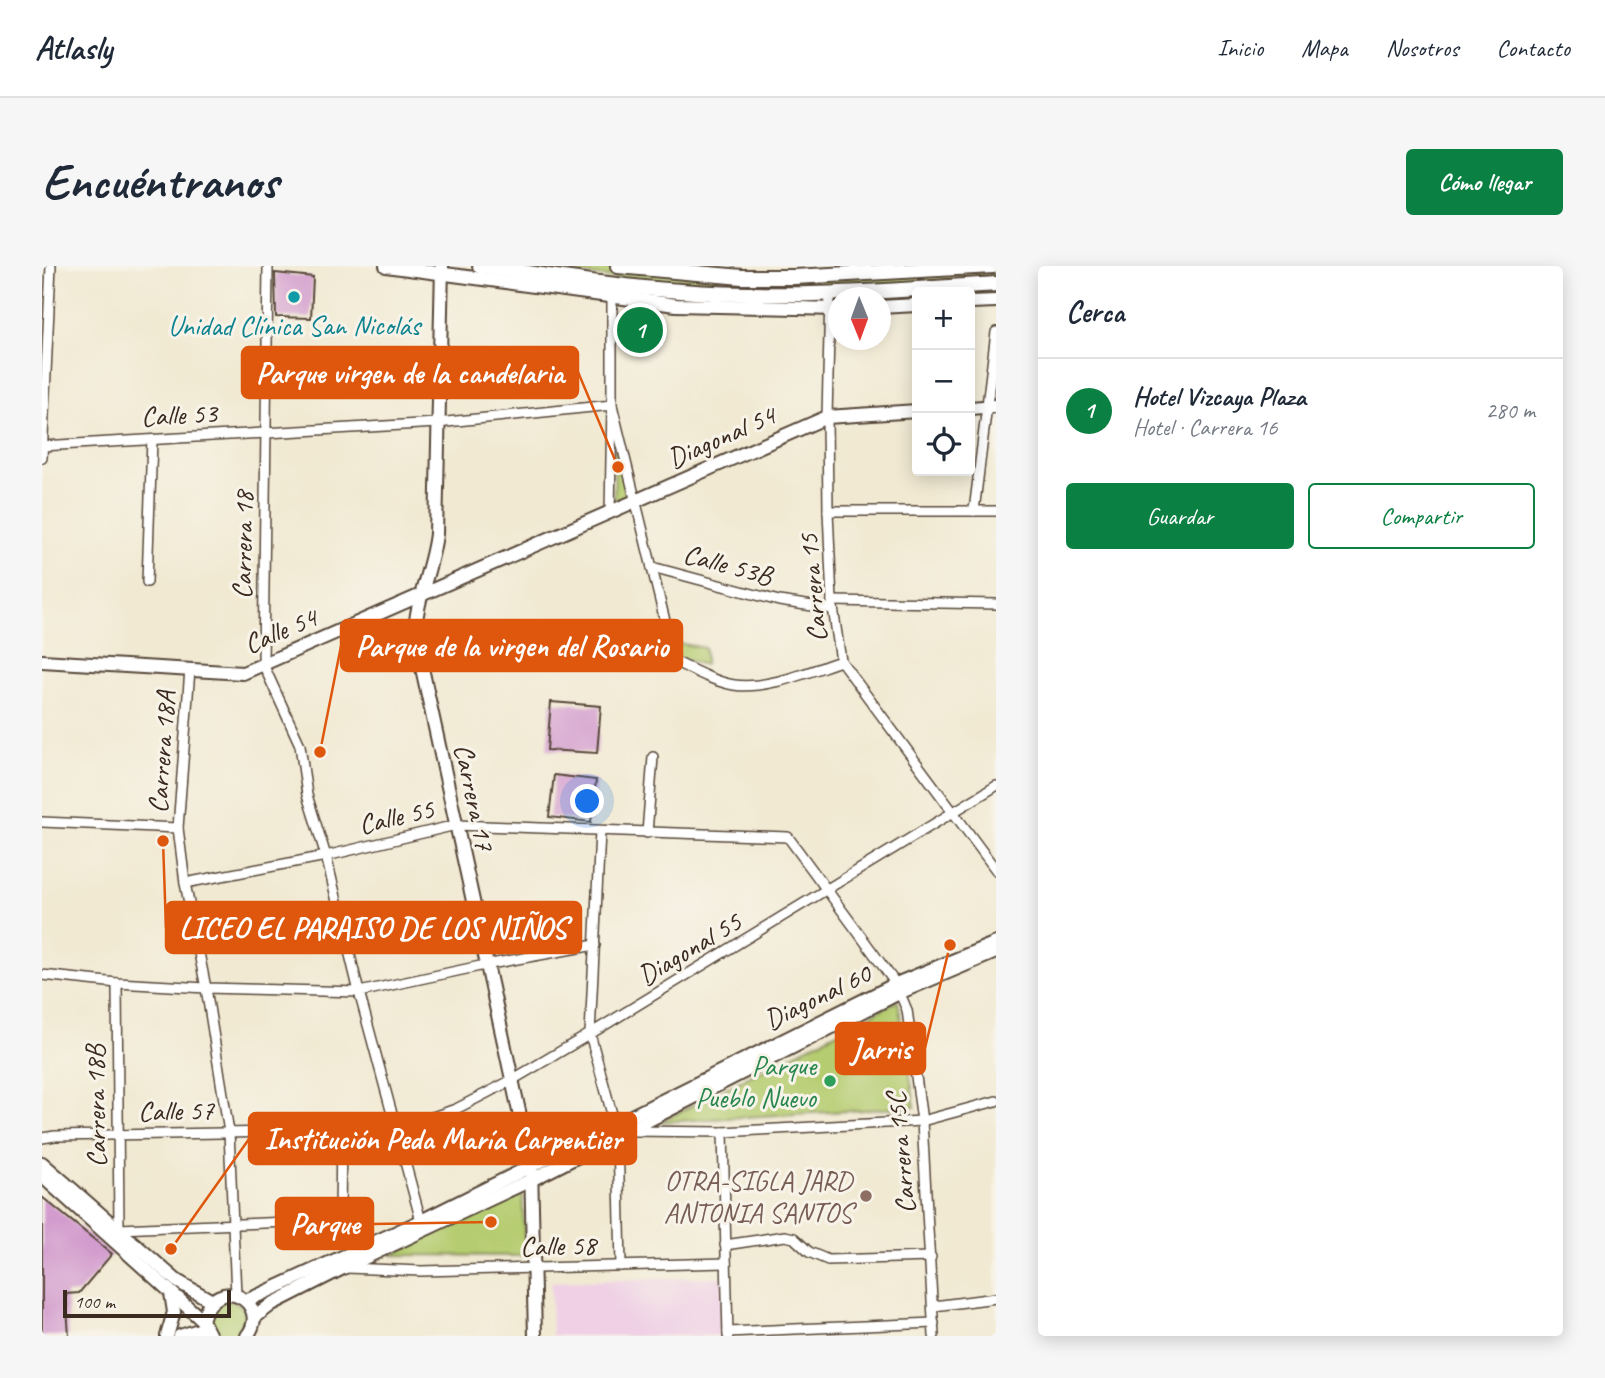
<!DOCTYPE html>
<html lang="es">
<meta charset="utf-8">
<style>
body{margin:0;font-family:Caveat,sans-serif;background:#f6f6f7;color:#1f2937}
.controls{position:absolute;right:21px;top:21px;display:grid;overflow:hidden;border-radius:7px;box-shadow:0 4px 18px #0003}
.controls button{width:63px;height:63px;display:grid;place-items:center;padding:0;border:0;border-bottom:2px solid #e0e1e3;background:#fff;color:#1f2937;font:35px sans-serif}
.compass{position:absolute;left:786px;top:21px;width:63px;height:63px;border-radius:50%;background:#fff;box-shadow:0 4px 18px #0003;rotate:179deg}
.scale{position:absolute;left:21px;bottom:18px;width:168px;box-sizing:border-box;padding-left:7px;border:4px solid #3b2a1e;border-top:0;font-size:19px;line-height:24px;white-space:nowrap;color:#3b2a1e;-webkit-text-stroke:5px #f7f3e8;paint-order:stroke}
.you{position:absolute;left:546px;top:536px;width:24px;height:24px;margin:-18px;border:5px solid #fff;border-radius:50%;background:#1a73e8;box-shadow:0 0 0 10px #1a73e833}
.badge{display:grid;place-items:center;width:46px;height:46px;border-radius:50%;background:#0b8043;color:#fff;font-size:23px;font-weight:700}
.pin{position:absolute;translate:-50% -50%;border:4px solid #fff;box-shadow:0 2px 7px #0006}
.list{margin:0;padding:0;list-style:none}
h2{display:flex;justify-content:space-between;align-items:center;height:91px;margin:0;padding:0 28px;font-size:30px}
h2 small{font-size:23px;font-weight:400;color:#747a83}
.list li{display:grid;grid-template-columns:46px 1fr auto;gap:21px;align-items:center;box-sizing:border-box;height:105px;padding:0 28px;border-top:2px solid #e0e1e3}
.list b{display:block;font-size:26px;white-space:nowrap}
.list p{margin:0;font-size:23px;white-space:nowrap;color:#747a83}
.list em{font-size:23px;font-style:normal;color:#747a83}
.actions{display:flex;gap:14px;padding:21px 28px}
.actions a{flex:1;padding:16px 0;border:2px solid #0b8043;border-radius:7px;text-align:center;font-size:24px;color:#0b8043}
.actions .main{background:#0b8043;color:#fff}
.icon{flex:none;width:38px;height:38px;fill:none;stroke:currentColor;stroke-width:2;stroke-linecap:round;stroke-linejoin:round}
.map{position:relative;flex:none;width:954px;height:1070px;overflow:hidden;border-radius:7px}
header{display:flex;align-items:center;gap:42px;box-sizing:border-box;height:98px;padding:0 35px;background:#fff;border-bottom:2px solid #e0e1e3}
header strong{font-size:33px}
nav{display:flex;gap:38px;margin-inline-start:auto;font-size:24px}
.intro{display:flex;align-items:center;justify-content:space-between;box-sizing:border-box;height:168px;padding:0 42px}
h1{margin:0;font-size:49px}
.button{padding:18px 32px;border-radius:7px;background:#0b8043;color:#fff;font-size:24px;font-weight:700}
main{display:flex;gap:42px;padding:0 42px}
aside{flex:1;background:#fff;border-radius:7px;box-shadow:0 4px 18px #0003}
.map>svg:first-child{display:block}
.built{fill:#efd0e5}
.green{fill:#b5cc70;stroke:#787b47;stroke-width:2}
.building{fill:#d39cce}
.lines{fill:none;stroke-linecap:round;stroke-linejoin:round}
.street-casing{stroke:#564739;stroke-width:12}
.secondary-casing{stroke:#564739;stroke-width:16}
.primary-casing{stroke:#564739;stroke-width:18}
.street{stroke:#fff;stroke-width:9}
.secondary{stroke:#fff;stroke-width:12}
.primary{stroke:#fff;stroke-width:14}
.culture-dot{fill:#0f9aa8;stroke:#f7f3e8;stroke-width:2.5}
.leisure-dot{fill:#2e9e5b;stroke:#f7f3e8;stroke-width:2.5}
.education-dot{fill:#8d6e63;stroke:#f7f3e8;stroke-width:2.5}
.labels{text-anchor:middle;stroke-width:6;stroke-linejoin:round;paint-order:stroke}
.culture-label{font-size:28px;fill:#0d838f;stroke:#f7f3e8}
.street-label{font-size:28px;fill:#3b2a1e;stroke:#f7f3e8}
.leisure-label{font-size:28px;fill:#27864d;stroke:#f7f3e8;text-anchor:end}
.education-label{font-size:28px;fill:#785e54;stroke:#f7f3e8;text-anchor:end}
.leader{fill:none;stroke:#df570d;stroke-width:2.5}
.callout-dot{fill:#df570d;stroke:#f7f3e8;stroke-width:2.5}
.callout{fill:#df570d;stroke:#df570d;stroke-width:2.5}
.callout-label{font-size:30px;text-anchor:middle;font-weight:bold;fill:#fff}
</style>
<header>
<strong>Atlasly</strong>
<nav><a>Inicio</a><a>Mapa</a><a>Nosotros</a><a>Contacto</a></nav>
</header>
<div class="intro"><h1>Encuéntranos</h1><a class="button">Cómo llegar</a></div>
<main>
<div class="map">
<svg width="954" height="1070" viewBox="0 0 954 1070">
<rect width="100%" height="100%" fill="#f7f3e8"/>
<filter id="ink" filterUnits="userSpaceOnUse"><feTurbulence type="fractalNoise" baseFrequency=".0143" numOctaves="2"/><feDisplacementMap in="SourceGraphic" scale="14" xChannelSelector="R" yChannelSelector="G"/><feConvolveMatrix kernelMatrix="1 2 1 2 8 2 1 2 1" color-interpolation-filters="sRGB"/></filter>
<filter id="wash" filterUnits="userSpaceOnUse"><feTurbulence type="fractalNoise" baseFrequency=".00686" numOctaves="4" result="noise"/><feDisplacementMap in="SourceGraphic" scale="28" xChannelSelector="R" yChannelSelector="G"/><feGaussianBlur stdDeviation="1.57" result="paint"/><feColorMatrix in="noise" values="0 0 0 0 0 0 0 0 0 0 0 0 0 0 0 0 0 1.4 0 .05"/><feComposite in="paint" operator="in"/></filter>
<g filter="url(#wash)">
<rect width="100%" height="100%" fill="#f1e9d2"/>
<path class="built" d="M681,1011l1,59h-172l-1,-54z"/>
<g class="green">
<path d="M472,0h85l121,13 276,-10v10l-154,10 -164,-3z"/>
<path d="M573,172l14,57 -15,6z"/>
<path d="M629,376l34,6v17l-35,-9z"/>
<path d="M856,735l17,106 -255,15z"/>
<path d="M480,922l3,68 -133,-1z"/>
<circle cx="187" cy="1052" r="17"/>
</g>
<g id="blocks">
<g class="building">
<path d="M233,7l38,4 -2,41 -35,-1z"/>
<path d="M509,436l50,4 -4,47 -50,-3z"/>
<path d="M512,509l42,5 -5,42 -42,-5z"/>
<path d="M0,931l70,57 -33,39 -13,1 3,42h-27z"/>
</g>
</g>
</g>
<g filter="url(#ink)">
<use href="#blocks" fill-opacity="0" stroke="#564739" stroke-width="2"/>
<g class="lines">
<g class="street-casing">
<g id="street">
<path d="M226,0l-5,398 37,81 7,50 19,61 33,136 62,229"/>
<path d="M570,27v112l54,220 1,33c21,9 44,23 67,27 33,5 76,-14 107,-24"/>
<path d="M788,27l-3,124 1,94 4,90 9,60 155,209"/>
<path d="M0,180l395,-23 175,-18 -2,107"/>
<path d="M0,192l9,-192"/>
<path d="M786,245h168"/>
<path d="M932,245l22,-179"/>
<path d="M610,301l127,34 54,8"/>
<path d="M105,316l5,-142"/>
<path d="M790,335l164,3"/>
<path d="M148,403l-12,159 7,55 21,105 23,144 7,163"/>
<path d="M0,556l136,6"/>
<path d="M558,566l-10,202 28,102 3,130"/>
<path d="M605,567l6,-76"/>
<path d="M143,617l141,-27 130,-31 332,12 108,147 11,26 15,111 12,215"/>
<path d="M0,709l75,8 89,5 153,4 126,-27 110,-20"/>
<path d="M75,717l2,246 217,-9 4,-3 1,-86"/>
<path d="M588,865l93,1 199,-11 74,-20"/>
<path d="M681,866l5,204"/>
<path d="M0,872l13,-2 340,-6 61,-21 56,-29 78,-46 406,-248"/>
<path d="M683,979l60,-9 9,2 15,14 19,8 103,-3"/>
<path d="M305,1002l74,3 305,-8"/>
<path d="M892,1040l62,-8"/>
<path d="M686,1066l206,-9"/>
</g>
</g>
<g class="secondary-casing">
<g id="secondary">
<path d="M344,0l290,39 162,4"/>
<path d="M400,0l-6,268c-4,35 -21,67 -21,102l116,530 4,170"/>
<path d="M928,36l26,-1"/>
<path d="M838,41l37,-2"/>
<path d="M928,142l26,-2"/>
<path d="M0,395l201,12 584,-256 90,-6"/>
<path d="M0,897l135,118 35,20"/>
<path d="M0,910l160,144"/>
<path d="M204,1035l175,-80 475,-237 100,-41"/>
<path d="M212,1052l18,-14 71,-36 190,-89 368,-187 95,-40"/>
<path d="M125,1070l7,-24 -3,-19"/>
<path d="M138,1070l25,-8"/>
<path d="M168,1070l-8,-16c14,-50 71,-17 45,16"/>
</g>
</g>
<g class="primary-casing">
<g id="primary">
<path d="M438,0c67,9 134,21 201,25 104,8 211,0 315,-7"/>
<path d="M576,0l124,11h52l199,-11"/>
</g>
</g>
<use href="#street" class="street"/>
<use href="#secondary" class="secondary"/>
<use href="#primary" class="primary"/>
</g>
</g>
<circle class="culture-dot" cx="252" cy="31" r="7"/>
<circle class="leisure-dot" cx="788" cy="815" r="7"/>
<circle class="education-dot" cx="824" cy="930" r="7"/>
<g class="labels">
<g class="culture-label">
<text x="252" y="69">Unidad Clínica San Nicolás</text>
</g>
<g class="street-label">
<text transform="translate(137 148) rotate(-3)" y="10">Calle 53</text>
<text transform="translate(679 170) rotate(-24)" y="10">Diagonal 54</text>
<text transform="translate(200 279) rotate(-89)" y="10">Carrera 18</text>
<text transform="translate(686 298) rotate(15)" y="10">Calle 53B</text>
<text transform="translate(770 322) rotate(-95)" y="10">Carrera 15</text>
<text transform="translate(238 364) rotate(-23)" y="10">Calle 54</text>
<text transform="translate(119 486) rotate(-86)" y="10">Carrera 18A</text>
<text transform="translate(433 531) rotate(78)" y="10">Carrera 17</text>
<text transform="translate(354 550) rotate(-13)" y="10">Calle 55</text>
<text transform="translate(647 682) rotate(-31)" y="10">Diagonal 55</text>
<text transform="translate(775 730) rotate(-26)" y="10">Diagonal 60</text>
<text transform="translate(53 840) rotate(-91)" y="10">Carrera 18B</text>
<text transform="translate(134 844) rotate(-1)" y="10">Calle 57</text>
<text transform="translate(858 887) rotate(-95)" y="10">Carrera 15C</text>
<text transform="translate(516 979) rotate(-1)" y="10">Calle 58</text>
</g>
<g class="leisure-label">
<text x="774" y="809">Parque<tspan x="774" dy="32">Pueblo Nuevo</tspan></text>
</g>
<g class="education-label">
<text x="810" y="924">OTRA-SIGLA JARD<tspan x="810" dy="32">ANTONIA SANTOS</tspan></text>
</g>
</g>
<path class="leader" d="M576 201L536 106M278 486L299 380M121 575L124 662M908 679L883 782M129 983L207 873M449 956L331 958"/>
<g class="callout-dot">
<circle cx="576" cy="201" r="7"/>
<circle cx="278" cy="486" r="7"/>
<circle cx="121" cy="575" r="7"/>
<circle cx="908" cy="679" r="7"/>
<circle cx="129" cy="983" r="7"/>
<circle cx="449" cy="956" r="7"/>
</g>
<g class="callout">
<rect x="200" y="81" width="336" height="51" rx="7"/>
<rect x="299" y="354" width="341" height="51" rx="7"/>
<rect x="124" y="636" width="415" height="51" rx="7"/>
<rect x="794" y="757" width="89" height="51" rx="7"/>
<rect x="207" y="847" width="387" height="51" rx="7"/>
<rect x="234" y="932" width="97" height="51" rx="7"/>
</g>
<g class="callout-label">
<text x="368" y="117">Parque virgen de la candelaria</text>
<text x="470" y="390">Parque de la virgen del Rosario</text>
<text x="331" y="672">LICEO EL PARAISO DE LOS NIÑOS</text>
<text x="839" y="793">Jarris</text>
<text x="401" y="883">Institución Peda María Carpentier</text>
<text x="283" y="968">Parque</text>
</g>
</svg>
<div class="controls">
<button>+</button>
<button>−</button>
<button><svg class="icon" aria-label="locate" viewBox="0 0 24 24"><circle cx="12" cy="12" r="6"/><path d="M12 2v4M12 18v4M2 12h4M18 12h4"/></svg></button>
</div>
<svg class="compass" viewBox="-18 -18 36 36"><path d="M0-13l5 13h-10z" fill="#e53935"/><path d="M0 13l5-13h-10z" fill="#747a83"/></svg>
<div class="scale">100 m</div>
<div class="you"></div>
<div class="pin badge" style="left:598px;top:64px">1</div>
</div>
<aside>
<h2>Cerca<small></small></h2>
<ul class="list">
<li><span class="badge">1</span><div><b>Hotel Vizcaya Plaza</b><p>Hotel · Carrera 16</p></div><em>280 m</em></li>
</ul>
<div class="actions"><a class="main">Guardar</a><a>Compartir</a></div>
</aside>
</main>
